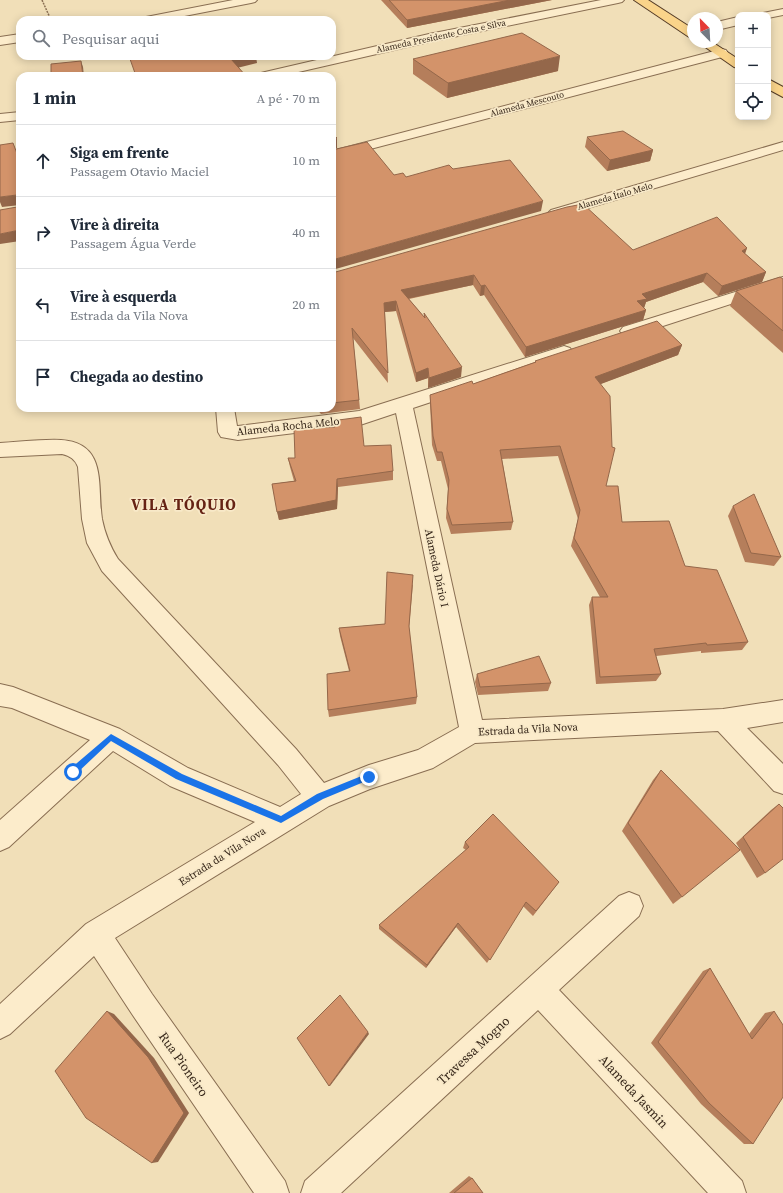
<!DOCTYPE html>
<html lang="pt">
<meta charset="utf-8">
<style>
body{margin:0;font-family:"Source Serif 4",serif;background:#f2f2f3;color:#1f2937}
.controls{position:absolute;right:12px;top:12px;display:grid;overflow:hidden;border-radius:8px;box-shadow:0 2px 10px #0003}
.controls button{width:36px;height:36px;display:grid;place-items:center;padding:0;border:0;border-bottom:1px solid #e0e1e3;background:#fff;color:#1f2937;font:20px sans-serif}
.compass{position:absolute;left:687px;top:12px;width:36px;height:36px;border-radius:50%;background:#fff;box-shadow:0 2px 10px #0003;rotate:336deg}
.stop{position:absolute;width:12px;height:12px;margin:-9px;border:3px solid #1a73e8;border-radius:50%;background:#fff}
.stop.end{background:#1a73e8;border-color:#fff;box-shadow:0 1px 4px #0008}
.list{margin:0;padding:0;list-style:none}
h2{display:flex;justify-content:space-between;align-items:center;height:52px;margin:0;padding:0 16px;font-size:17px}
h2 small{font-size:13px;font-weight:400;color:#747a83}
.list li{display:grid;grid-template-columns:26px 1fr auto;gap:12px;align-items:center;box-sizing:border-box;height:72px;padding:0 16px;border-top:1px solid #e0e1e3}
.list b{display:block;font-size:15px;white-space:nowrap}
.list p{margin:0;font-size:13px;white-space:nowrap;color:#747a83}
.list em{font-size:13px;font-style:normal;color:#747a83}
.icon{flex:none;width:22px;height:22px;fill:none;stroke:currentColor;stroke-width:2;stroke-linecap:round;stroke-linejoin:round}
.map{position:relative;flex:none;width:783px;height:1193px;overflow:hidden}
.search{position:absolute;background:#fff;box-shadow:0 2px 10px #0003;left:16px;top:16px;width:320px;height:44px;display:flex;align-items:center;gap:10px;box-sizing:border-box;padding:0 14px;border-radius:12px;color:#747a83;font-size:15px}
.panel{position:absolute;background:#fff;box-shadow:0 2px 10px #0003;left:16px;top:72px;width:320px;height:340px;border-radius:12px}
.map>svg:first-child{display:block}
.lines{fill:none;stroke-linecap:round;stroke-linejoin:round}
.minor-casing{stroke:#896e52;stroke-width:2}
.major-casing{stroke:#553c27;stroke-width:2}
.path{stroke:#896e52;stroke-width:1.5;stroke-dasharray:2 1;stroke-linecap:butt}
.minor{fill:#fceccb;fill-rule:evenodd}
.major{fill:#fad48a;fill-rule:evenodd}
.wall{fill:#b57e5b}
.shaded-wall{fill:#94674a}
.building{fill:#d3936a;stroke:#94674a}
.route{fill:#1a73e8}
.labels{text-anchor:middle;stroke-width:3.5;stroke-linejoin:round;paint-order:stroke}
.far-street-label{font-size:9px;fill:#362619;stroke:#f8e9c8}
.street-label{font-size:11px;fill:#362619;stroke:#f8e9c8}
.near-street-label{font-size:13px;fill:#362619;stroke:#f8e9c8}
.district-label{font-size:15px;font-weight:bold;letter-spacing:1px;fill:#662314;stroke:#f8e9c8}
</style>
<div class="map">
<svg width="783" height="1193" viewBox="0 0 783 1193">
<rect width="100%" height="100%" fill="#f1dfb8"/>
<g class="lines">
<g class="minor-casing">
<g id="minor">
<path d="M233,0h24l-2,2 -4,1 -87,17h-24l2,-2 4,-1z"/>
<path d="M601,0h23l-2,2 -4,1 -189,39 -148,34h-22l2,-3 4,-1 164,-38z"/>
<path d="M783,9v6l-15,3v-3h-7l2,-2z"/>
<path d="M738,17v8l-21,5v-8z"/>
<path d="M20,34v8l-20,3v-8z"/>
<path d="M722,49l4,1 2,3 -2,3 -394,103v-8z"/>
<path d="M20,112v8l-20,2v-8z"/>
<path d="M783,142v8l-222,66 -5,2 -5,-2 -3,-3 3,-3z"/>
<path d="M783,277v10l-154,50 -6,-2 -3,-4 3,-4z"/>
<path d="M564,346l6,2 3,4 -3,4 -157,52 69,312 241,-11 60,-9v22l-36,6 36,36v30l-9,-3 -56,-60 -243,12 -42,25 -63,21 -41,17 -214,132 37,56 133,187 4,12h-35l-122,-179 -38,-58 -84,78 -10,5v-35l86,-80 169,-102 -85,-36 -57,-35 -104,96 -9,4v-31l90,-80 -78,-32 -12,-2v-22l13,3 107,42 68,39 92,39 21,-13 -23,-29 -176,-194 -15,-28 -5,-24 -4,-52c-3,-8 -8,-11 -16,-13l-62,3v-14c20,-1 41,-4 61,-3 47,3 36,46 41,79 3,15 8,27 16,40l178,190 28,34 45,-18 49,-15 41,-23 -63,-314 -36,12 -122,15 -17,-3 -3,-5 -2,-24h18l3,18h1l121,-15z"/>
<path d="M629,892l10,4 4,10 -4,10 -80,74 183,191 4,12h-38l-170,-183 -197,183h-40l4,-12 314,-285z"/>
</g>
</g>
<g class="major-casing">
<g id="major">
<path d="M634,0h14l45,29v9l-4,-1z"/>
<path d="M698,42h14l26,17v9l-4,-1z"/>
<path d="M768,79l15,8v10l-15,-8z"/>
</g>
</g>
<path class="path" d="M42,0l9,20"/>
<use href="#minor" class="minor"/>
<use href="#major" class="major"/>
</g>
<g class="wall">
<path d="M381,0h171l-145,28z"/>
<path d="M413,59l145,12 -111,27 -34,-24z"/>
<path d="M587,137l66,13 -3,11 -43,10 -22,-24z"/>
<path d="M747,248l-2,6 21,18 -4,10 -44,14 -15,-14 -57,20 -2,6 2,2 -3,10 -118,37 -41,-62 -4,1 -7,-11 -64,14 15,18v-4l37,64 -33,11v-10l-12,4 -20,-71 -11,1 3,71 -35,-45 7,71 -39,5 -5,-6h16v-135l301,-23z"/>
<path d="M783,279v74l-53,-47 6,-15z"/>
<path d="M682,345l-4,10 -78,29 6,102 16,36 63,44 63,76 -6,8 -41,3v-2l-45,5 5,18 -5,7 -60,3 -7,-79 3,-8h8l-29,-51 7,-27 -20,-63 -56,3 11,63 -2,8 -60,4 -5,-16 2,-29 -7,-28h-4l-5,-16 -2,-41v-9l43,-11 62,-22v-1z"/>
<path d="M331,421l33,25 29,25v9l-55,7 -1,22 -58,11 -7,-36 22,-3 -4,-14 -2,-9h7l37,-31z"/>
<path d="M733,506l48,51 -7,9 -29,-4 -17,-46z"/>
<path d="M413,584l-4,44 8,69 -1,7 -87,13 -1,-7 21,-39 -9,-35 -1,-8 46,-4z"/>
<path d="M477,674l74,9 -3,8 -70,4 -3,-13z"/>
<path d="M661,770l21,127 -9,7 -51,-73 31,-51z"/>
<path d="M779,804l-14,69 -8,5 -21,-35 35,-33z"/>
<path d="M465,842l94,40 -26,34 -10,-10 -36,57 -31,-36 -30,41 -47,-39v-4l87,-75 -3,-2z"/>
<path d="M710,968l39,66 16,-21 9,-2 -21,133h-9l-43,-40 -50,-61 52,-72z"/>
<path d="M469,1176l3,2 11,15h-34z"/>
</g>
<g class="shaded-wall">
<path d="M510,0h42l-145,28v-8z"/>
<path d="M246,56h10l1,7 -24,6 -2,-10z"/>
<path d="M560,56l-2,15 -111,27 1,-15z"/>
<path d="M81,61l2,6 1,9h-1z"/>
<path d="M337,138v10l-5,2v-10z"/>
<path d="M653,150l-3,11 -43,10 3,-11z"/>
<path d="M17,195l3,10 -18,2 -2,-5v-5z"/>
<path d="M543,201l-2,10 -209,59v-10z"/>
<path d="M20,230v11l-20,3v-10z"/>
<path d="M747,248l-4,10 -1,-7z"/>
<path d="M766,272l-4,10 -44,14 4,-10z"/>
<path d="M707,273l-4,9 -57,20 -2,6 -7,-7 5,-7z"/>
<path d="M474,275l-1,10 -72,15v-10z"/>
<path d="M485,285l-1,10 -4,1 1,-10z"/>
<path d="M396,301v10l-12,1v-9z"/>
<path d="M646,310l-3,10 -118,37 1,-10z"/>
<path d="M682,345l-4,10 -85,32 2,-10z"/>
<path d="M462,367l-1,10 -33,11 1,-10z"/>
<path d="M428,368v10l-12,4v-9z"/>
<path d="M337,479l1,8 -1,22 -58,11 -2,-8z"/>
<path d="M458,923l-2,4 -30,41 1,-3z"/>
<path d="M107,1011l7,3 40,44 35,55 -31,49 -6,1z"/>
<path d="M368,1032l1,2 -39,52h-1z"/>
</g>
<g class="building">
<path d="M389,0h121l-103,20z"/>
<path d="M522,33l38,23 -112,27 -35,-24z"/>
<path d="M146,56h100l-15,3 15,17h-110l-6,-17z"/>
<path d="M81,61l2,15h-32v-12z"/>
<path d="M623,131l30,19 -43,10 -23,-23z"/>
<path d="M332,133l5,5 -5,2z"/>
<path d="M367,142l27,33 9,-2 3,4 43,-12 4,4 57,-9 33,41 -211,59v-110z"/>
<path d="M13,143l5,13h2v74l-20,4v-24l17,-3v-12l-17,2v-52z"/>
<path d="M583,204l50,46 84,-33 30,31 -5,3 24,21 -44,14 -15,-13 -65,21 5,5 -10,2 9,9 -120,37 -41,-62 -4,1 -7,-11 -73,15 24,28 -1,-5 38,54 -33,11 -1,-10 -12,5 -20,-72 -12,2 4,70 -36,-45 7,72 -27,3v-130l235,-66z"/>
<path d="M780,277l3,2v52l-47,-40z"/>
<path d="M657,321l25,24 -87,32 15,19 2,51 3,1 -9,38h12l4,36 47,-1 16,45 32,4 31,72 -41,3 -1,-2 -52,6 7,25 -61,3 -8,-80h16l-34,-59 6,-28 -20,-64 -60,4 13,72 -61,3 -5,-16 2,-29 -7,-28h-5l-4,-16 -3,-41 42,-14 1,3 63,-22 -1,-1z"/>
<path d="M361,417l3,29 27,-1 2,26 -56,8 -1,21 -59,12 -5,-28 24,-3 -8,-23h7l-1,-29 41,-2 -4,-6z"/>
<path d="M754,494l27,63 -30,-4 -18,-47z"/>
<path d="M387,572l26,3 -4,51 8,71 -89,13 -1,-36 23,-3 -11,-43 46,-4z"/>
<path d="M539,656l12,27 -71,4 -3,-13z"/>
<path d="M661,770l79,80 -58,47 -54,-74z"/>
<path d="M779,804l4,4v51l-18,14 -22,-36z"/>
<path d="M493,814l66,68 -23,29 -10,-9 -36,58 -32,-37 -31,42 -48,-40 90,-78 -4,-5z"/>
<path d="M710,968l42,71 22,-28 9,14v72l-30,47 -44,-41 -51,-61z"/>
<path d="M340,995l28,37 -39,54 -32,-48z"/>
<path d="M107,1011l41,46 36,56 -32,50 -66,-45 -31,-47z"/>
<path d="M472,1178l11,15h-29z"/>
</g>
<path class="route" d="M111,734l71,40 99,42 36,-22 52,-21 4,4 -2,2 -48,20 -42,24 -105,-44 -65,-38 -35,33h-6v-5z"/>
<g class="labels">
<g class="far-street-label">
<text transform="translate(441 36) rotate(-12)" y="3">Alameda Presidente Costa e Silva</text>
<text transform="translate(527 104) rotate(-15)" y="3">Alameda Mescouto</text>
<text transform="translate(615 196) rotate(-16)" y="3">Alameda Ítalo Melo</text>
</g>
<g class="street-label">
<text transform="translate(288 426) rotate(-6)" y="4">Alameda Rocha Melo</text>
<text transform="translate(437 568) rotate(78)" y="4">Alameda Dário I</text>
<text transform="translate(528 729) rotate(-3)" y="4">Estrada da Vila Nova</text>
<text transform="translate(222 856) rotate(-32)" y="4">Estrada da Vila Nova</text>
</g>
<g class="near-street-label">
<text transform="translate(473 1050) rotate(-43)" y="5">Travessa Mogno</text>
<text transform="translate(184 1064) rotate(55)" y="5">Rua Pioneiro</text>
<text transform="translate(634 1091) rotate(47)" y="5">Alameda Jasmin</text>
</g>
<g class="district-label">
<text x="184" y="510">VILA TÓQUIO</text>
</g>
</g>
</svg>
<div class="controls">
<button>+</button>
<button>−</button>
<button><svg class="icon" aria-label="locate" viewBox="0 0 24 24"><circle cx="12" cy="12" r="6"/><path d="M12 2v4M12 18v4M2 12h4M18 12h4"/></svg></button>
</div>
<svg class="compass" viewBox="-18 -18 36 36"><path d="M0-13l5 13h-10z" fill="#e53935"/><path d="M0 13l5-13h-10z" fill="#747a83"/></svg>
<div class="stop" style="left:73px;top:772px"></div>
<div class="stop end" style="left:369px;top:777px"></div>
<div class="search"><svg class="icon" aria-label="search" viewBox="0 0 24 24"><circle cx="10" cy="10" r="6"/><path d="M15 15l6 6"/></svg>Pesquisar aqui</div>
<section class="panel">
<h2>1 min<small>A pé · 70 m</small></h2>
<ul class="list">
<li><svg class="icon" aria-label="ahead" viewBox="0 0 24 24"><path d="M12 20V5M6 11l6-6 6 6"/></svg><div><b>Siga em frente</b><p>Passagem Otavio Maciel</p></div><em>10 m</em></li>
<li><svg class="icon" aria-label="right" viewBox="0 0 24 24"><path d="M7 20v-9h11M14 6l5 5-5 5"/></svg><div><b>Vire à direita</b><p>Passagem Água Verde</p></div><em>40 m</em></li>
<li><svg class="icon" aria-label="left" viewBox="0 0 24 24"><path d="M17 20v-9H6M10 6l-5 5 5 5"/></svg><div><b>Vire à esquerda</b><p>Estrada da Vila Nova</p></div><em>20 m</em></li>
<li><svg class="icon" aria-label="arrive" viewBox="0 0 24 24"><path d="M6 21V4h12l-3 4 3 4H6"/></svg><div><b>Chegada ao destino</b></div></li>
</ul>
</section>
</div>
